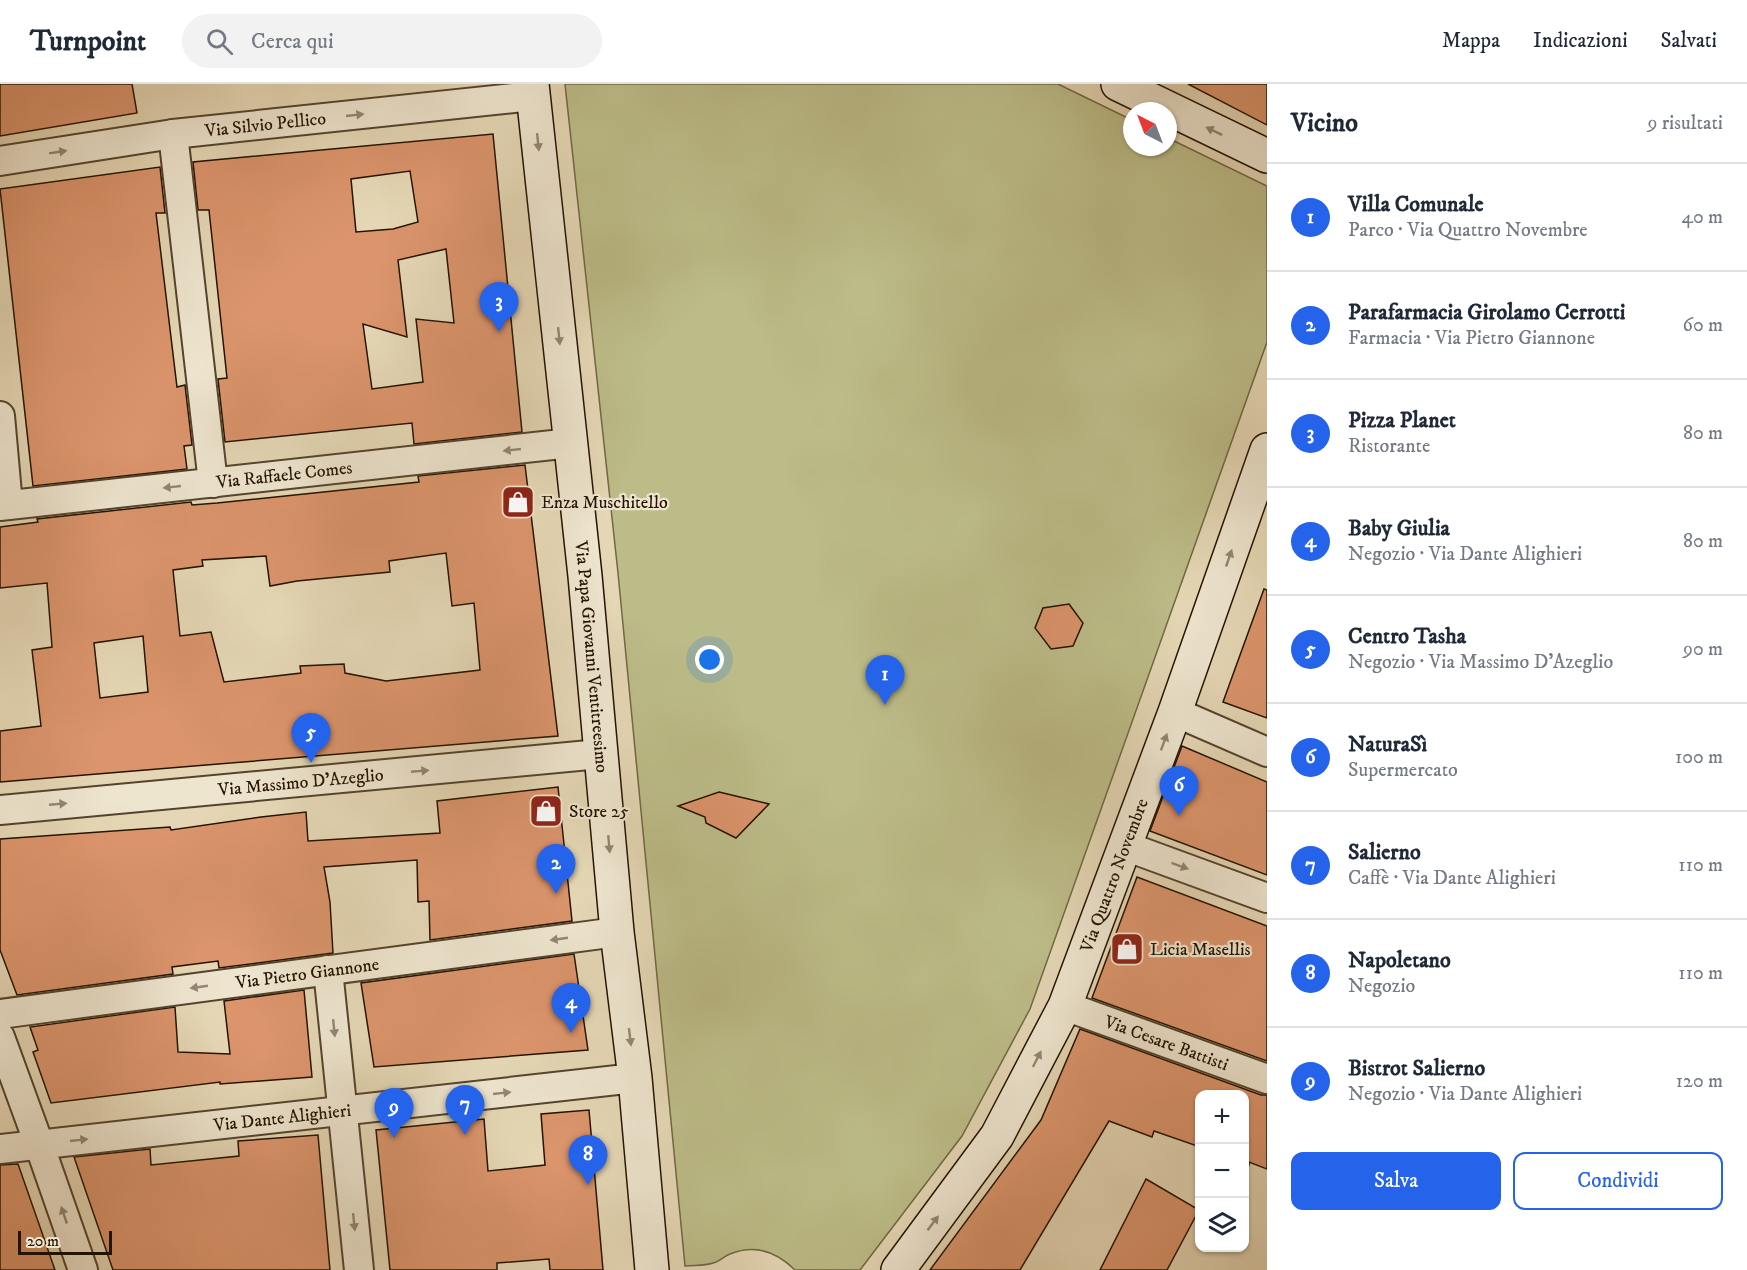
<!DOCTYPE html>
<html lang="it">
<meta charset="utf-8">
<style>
body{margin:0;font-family:"IM FELL DW Pica",serif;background:#f2f2f3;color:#1f2937}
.controls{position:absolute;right:18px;bottom:18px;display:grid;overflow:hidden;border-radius:12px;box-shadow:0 2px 4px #0004}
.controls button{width:54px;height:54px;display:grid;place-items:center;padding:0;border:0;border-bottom:2px solid #e0e1e3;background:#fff;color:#1f2937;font:30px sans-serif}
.compass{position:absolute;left:1123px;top:18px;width:54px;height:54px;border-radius:50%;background:#fff;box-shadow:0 2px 4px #0004;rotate:318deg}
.scale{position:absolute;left:18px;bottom:15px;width:94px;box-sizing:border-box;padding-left:6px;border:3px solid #231300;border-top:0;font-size:16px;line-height:21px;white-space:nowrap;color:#231300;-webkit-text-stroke:4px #eee5cf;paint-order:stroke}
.you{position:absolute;left:710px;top:576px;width:21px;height:21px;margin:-15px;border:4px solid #fff;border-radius:50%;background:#1a73e8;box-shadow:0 0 0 9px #1a73e833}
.badge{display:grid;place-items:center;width:39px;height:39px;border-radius:50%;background:#2563eb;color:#fff;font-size:20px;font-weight:700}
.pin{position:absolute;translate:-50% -50px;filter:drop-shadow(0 2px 3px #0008)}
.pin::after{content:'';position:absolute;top:32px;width:21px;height:18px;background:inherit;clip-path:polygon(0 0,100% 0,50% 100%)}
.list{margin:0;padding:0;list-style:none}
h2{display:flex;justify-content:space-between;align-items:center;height:78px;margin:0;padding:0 24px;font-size:26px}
h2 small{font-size:20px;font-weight:400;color:#747a83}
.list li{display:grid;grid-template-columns:39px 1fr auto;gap:18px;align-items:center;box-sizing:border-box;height:108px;padding:0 24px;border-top:2px solid #e0e1e3}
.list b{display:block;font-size:22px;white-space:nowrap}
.list p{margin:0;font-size:20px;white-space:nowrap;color:#747a83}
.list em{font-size:20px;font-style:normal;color:#747a83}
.actions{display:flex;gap:12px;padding:18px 24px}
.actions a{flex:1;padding:14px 0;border:2px solid #2563eb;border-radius:12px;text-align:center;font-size:21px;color:#2563eb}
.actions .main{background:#2563eb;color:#fff}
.icon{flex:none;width:33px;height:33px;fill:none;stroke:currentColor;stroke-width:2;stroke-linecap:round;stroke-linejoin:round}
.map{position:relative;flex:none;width:1267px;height:1186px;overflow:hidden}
header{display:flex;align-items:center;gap:36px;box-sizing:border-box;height:84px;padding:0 30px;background:#fff;border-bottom:2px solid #e0e1e3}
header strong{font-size:28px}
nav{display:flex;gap:33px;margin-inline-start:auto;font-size:21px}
.search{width:420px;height:54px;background:#f2f2f3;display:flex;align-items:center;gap:15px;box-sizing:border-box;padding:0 21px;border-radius:33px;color:#747a83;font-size:22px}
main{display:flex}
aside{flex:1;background:#fff}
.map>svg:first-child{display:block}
.green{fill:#bcbc88;stroke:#706844;stroke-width:1.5}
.building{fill:#db946c;stroke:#231300;stroke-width:1.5;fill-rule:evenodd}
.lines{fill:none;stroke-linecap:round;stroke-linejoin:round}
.street-casing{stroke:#54442d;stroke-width:32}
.secondary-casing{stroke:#231300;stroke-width:36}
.street{stroke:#eee5cf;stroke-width:28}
.secondary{stroke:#eee5cf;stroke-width:33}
.oneway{fill:#938672}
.labels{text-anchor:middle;stroke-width:4.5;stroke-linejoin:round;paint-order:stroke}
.street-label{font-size:18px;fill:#231300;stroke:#eee5cf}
.poi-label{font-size:18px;fill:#231300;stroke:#eee5cf;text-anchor:start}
</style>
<header>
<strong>Turnpoint</strong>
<div class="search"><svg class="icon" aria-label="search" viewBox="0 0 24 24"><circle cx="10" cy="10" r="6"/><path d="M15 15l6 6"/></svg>Cerca qui</div>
<nav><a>Mappa</a><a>Indicazioni</a><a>Salvati</a></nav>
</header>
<main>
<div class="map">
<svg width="1267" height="1186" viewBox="0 0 1267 1186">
<rect width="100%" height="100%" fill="#e5d7b5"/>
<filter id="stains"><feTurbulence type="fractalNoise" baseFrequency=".00333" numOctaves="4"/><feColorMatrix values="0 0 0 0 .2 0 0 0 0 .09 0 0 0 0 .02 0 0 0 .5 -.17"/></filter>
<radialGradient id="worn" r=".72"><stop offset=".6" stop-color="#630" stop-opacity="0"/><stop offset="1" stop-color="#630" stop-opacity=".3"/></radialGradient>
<path class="green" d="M565,0h493l74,36v27h36v-9l99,48v156l-237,667 -68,127 -102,134h-65c-18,-18 -40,-26 -65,-16 -6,2 -11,8 -17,9 -8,3 -20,2 -28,3l-67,-693z"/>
<g class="building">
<path d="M0,0h132l5,29 -137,23z"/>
<path d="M1188,0h79v41z"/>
<path d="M493,50l29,298 -108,12 -2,-21 -187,19 -7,-63 9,-1 -18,-168h-11l-5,-48zM410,87l8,51 -25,7 -37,3 -5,-53zM446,165l8,74 -38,-4 7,63 -51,7 -9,-65 44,13 -9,-77z"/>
<path d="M160,83l5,46h-9l21,174 8,-2 7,60 -8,1 3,23 -154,17 -33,-297z"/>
<path d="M525,381l33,271 -558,46v-51l41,-5 -9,-76 20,-3 -5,-64 -47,5v-61l38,-5 -1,-3 154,-17 1,3 25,-2 202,-21 -1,-6zM446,469l6,53 22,-3 6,67 -94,11 -41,-8 -1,-9 -44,2 1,7 -77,9 -13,-50 -31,4 -7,-66 30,-4 -1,-6 64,-4 4,30 27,-5 93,-9 -1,-11zM143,552l5,56 -48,6 -6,-55z"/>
<path d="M1264,505l3,1v128l-44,-16z"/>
<path d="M1069,520l14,19 -10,23 -22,3 -16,-21 8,-20z"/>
<path d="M1182,662l85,36v93l-117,-44z"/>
<path d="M558,703l14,134 -142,19 -1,-39 -11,1 -1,-42 -93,7 6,35 3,51 -114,15 -1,-7 -46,6 1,7 -156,21 -17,-45v-111l170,-12 1,3 90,-13 45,-5 2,29 132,-8 -3,-32z"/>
<path d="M719,708l50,12 -33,34 -30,-15 -1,-6 -27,-11z"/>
<path d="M1137,793l130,49v135l-175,-63z"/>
<path d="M574,870l14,96 -214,17 -13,-84z"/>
<path d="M304,906l8,87 -92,7v-2l-169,21 -18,-51 5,-2 -8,-23 145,-20 3,45 52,2 -6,-53z"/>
<path d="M1080,945l181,66h6v74l-18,-7v3l-4,-2v-68h-45v52l-46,-16 -2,6 -43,-16 -89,149h-90l111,-150z"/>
<path d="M589,1026l14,160h-53l-1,-11 -52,4v7h-107l-14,-140 108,-11 4,52 57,-6 -4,-51z"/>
<path d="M318,1051l12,135h-217l-39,-113 76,-8 1,16 88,-9 -1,-15z"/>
<path d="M18,1080l37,106h-55v-105z"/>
<path d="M1146,1095l53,31 -32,60h-67z"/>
</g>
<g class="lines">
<g class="street-casing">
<g id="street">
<path d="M173,50l40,349"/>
<path id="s1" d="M0,77l173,-27 360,-38"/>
<path d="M0,332l8,89"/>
<path id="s2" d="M0,422l571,-63"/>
<path d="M1175,628l92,40"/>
<path id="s3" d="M0,726l600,-56"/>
<path d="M1125,762l142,52"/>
<path d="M328,886l31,300"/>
<path id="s4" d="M1065,922l202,73"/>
<path id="s5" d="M0,930l617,-82"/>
<path d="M0,953l39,107 44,126"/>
<path id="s6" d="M0,1065l635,-71"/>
</g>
</g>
<g class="secondary-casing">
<g id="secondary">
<path id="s7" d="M532,0l53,492 32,356 18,146 17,192"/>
<path d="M1118,0l149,72"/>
<path id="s8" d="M898,1186l99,-134 68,-130 110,-294 92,-262"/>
</g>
</g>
<use href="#street" class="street"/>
<use href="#secondary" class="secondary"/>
</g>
<defs><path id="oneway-solid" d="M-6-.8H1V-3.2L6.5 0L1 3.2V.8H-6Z" transform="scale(1.5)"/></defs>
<g class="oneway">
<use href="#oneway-solid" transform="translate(355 31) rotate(-6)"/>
<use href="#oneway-solid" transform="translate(1214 47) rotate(-154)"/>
<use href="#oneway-solid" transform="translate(538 58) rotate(84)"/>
<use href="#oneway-solid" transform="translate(58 68) rotate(-9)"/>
<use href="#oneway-solid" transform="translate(559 252) rotate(84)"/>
<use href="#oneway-solid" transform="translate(512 366) rotate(174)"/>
<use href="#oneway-solid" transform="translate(172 403) rotate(174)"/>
<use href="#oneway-solid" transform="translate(1229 474) rotate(-71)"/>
<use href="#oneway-solid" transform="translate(1164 658) rotate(-70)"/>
<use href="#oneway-solid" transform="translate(420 687) rotate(-5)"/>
<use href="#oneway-solid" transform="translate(58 720) rotate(-5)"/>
<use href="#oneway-solid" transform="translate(609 760) rotate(85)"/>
<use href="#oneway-solid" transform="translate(1180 782) rotate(20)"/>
<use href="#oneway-solid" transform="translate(559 855) rotate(172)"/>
<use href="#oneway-solid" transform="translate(199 903) rotate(172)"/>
<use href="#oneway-solid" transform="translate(334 944) rotate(84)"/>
<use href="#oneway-solid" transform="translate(630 953) rotate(83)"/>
<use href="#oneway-solid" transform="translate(1037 975) rotate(-63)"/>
<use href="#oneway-solid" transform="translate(502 1009) rotate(-6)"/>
<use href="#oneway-solid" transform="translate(79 1056) rotate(-6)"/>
<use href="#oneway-solid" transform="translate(64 1131) rotate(-109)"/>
<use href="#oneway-solid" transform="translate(354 1138) rotate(84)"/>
<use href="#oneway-solid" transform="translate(933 1139) rotate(-53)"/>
</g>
<defs>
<g id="shop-square" transform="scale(1.725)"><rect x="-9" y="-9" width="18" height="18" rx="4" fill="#8f2418" stroke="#eee5cf"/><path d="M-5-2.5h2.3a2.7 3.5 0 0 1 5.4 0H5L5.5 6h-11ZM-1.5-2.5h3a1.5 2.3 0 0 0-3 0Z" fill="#fff"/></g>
</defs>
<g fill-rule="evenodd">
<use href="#shop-square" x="518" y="418"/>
<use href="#shop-square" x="546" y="727"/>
<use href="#shop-square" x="1127" y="865"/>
</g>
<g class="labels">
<g class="street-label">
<text dy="6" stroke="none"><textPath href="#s1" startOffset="268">Via Silvio Pellico</textPath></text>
<text dy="6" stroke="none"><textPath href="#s2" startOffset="286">Via Raffaele Comes</textPath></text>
<text dy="6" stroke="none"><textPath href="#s7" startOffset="576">Via Papa Giovanni Ventitreesimo</textPath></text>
<text dy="6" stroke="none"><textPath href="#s3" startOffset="302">Via Massimo D'Azeglio</textPath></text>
<text dy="6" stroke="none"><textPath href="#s8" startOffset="453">Via Quattro Novembre</textPath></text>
<text dy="6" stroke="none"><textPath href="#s5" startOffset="310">Via Pietro Giannone</textPath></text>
<text dy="6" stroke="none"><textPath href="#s4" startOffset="108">Via Cesare Battisti</textPath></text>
<text dy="6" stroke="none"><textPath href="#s6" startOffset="284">Via Dante Alighieri</textPath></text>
</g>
<g class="poi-label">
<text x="541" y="424">Enza Muschitello</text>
<text x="569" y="733">Store 25</text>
<text x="1150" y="871">Licia Masellis</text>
</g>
</g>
<rect width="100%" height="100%" filter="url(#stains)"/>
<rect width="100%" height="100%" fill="url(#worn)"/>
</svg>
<div class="controls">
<button>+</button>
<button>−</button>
<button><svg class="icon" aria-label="layers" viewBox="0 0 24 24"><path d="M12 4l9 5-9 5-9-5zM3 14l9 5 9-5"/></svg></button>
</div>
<svg class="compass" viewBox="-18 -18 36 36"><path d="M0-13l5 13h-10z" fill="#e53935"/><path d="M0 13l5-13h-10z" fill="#747a83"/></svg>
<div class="scale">20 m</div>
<div class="you"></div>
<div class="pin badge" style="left:885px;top:621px">1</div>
<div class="pin badge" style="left:556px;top:810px">2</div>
<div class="pin badge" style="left:499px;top:248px">3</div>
<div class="pin badge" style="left:571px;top:949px">4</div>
<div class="pin badge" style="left:311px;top:679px">5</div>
<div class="pin badge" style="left:1179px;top:732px">6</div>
<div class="pin badge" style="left:465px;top:1051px">7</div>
<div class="pin badge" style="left:588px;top:1101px">8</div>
<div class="pin badge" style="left:394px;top:1054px">9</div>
</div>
<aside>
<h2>Vicino<small>9 risultati</small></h2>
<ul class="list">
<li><span class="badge">1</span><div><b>Villa Comunale</b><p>Parco · Via Quattro Novembre</p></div><em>40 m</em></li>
<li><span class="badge">2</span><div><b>Parafarmacia Girolamo Cerrotti</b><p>Farmacia · Via Pietro Giannone</p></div><em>60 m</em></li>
<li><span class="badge">3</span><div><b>Pizza Planet</b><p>Ristorante</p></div><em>80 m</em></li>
<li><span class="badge">4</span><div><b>Baby Giulia</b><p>Negozio · Via Dante Alighieri</p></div><em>80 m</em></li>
<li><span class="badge">5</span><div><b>Centro Tasha</b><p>Negozio · Via Massimo D'Azeglio</p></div><em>90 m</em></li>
<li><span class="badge">6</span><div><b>NaturaSì</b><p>Supermercato</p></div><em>100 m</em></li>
<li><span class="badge">7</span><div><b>Salierno</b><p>Caffè · Via Dante Alighieri</p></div><em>110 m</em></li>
<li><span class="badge">8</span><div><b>Napoletano</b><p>Negozio</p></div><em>110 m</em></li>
<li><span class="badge">9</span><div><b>Bistrot Salierno</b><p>Negozio · Via Dante Alighieri</p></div><em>120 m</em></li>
</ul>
<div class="actions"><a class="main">Salva</a><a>Condividi</a></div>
</aside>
</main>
